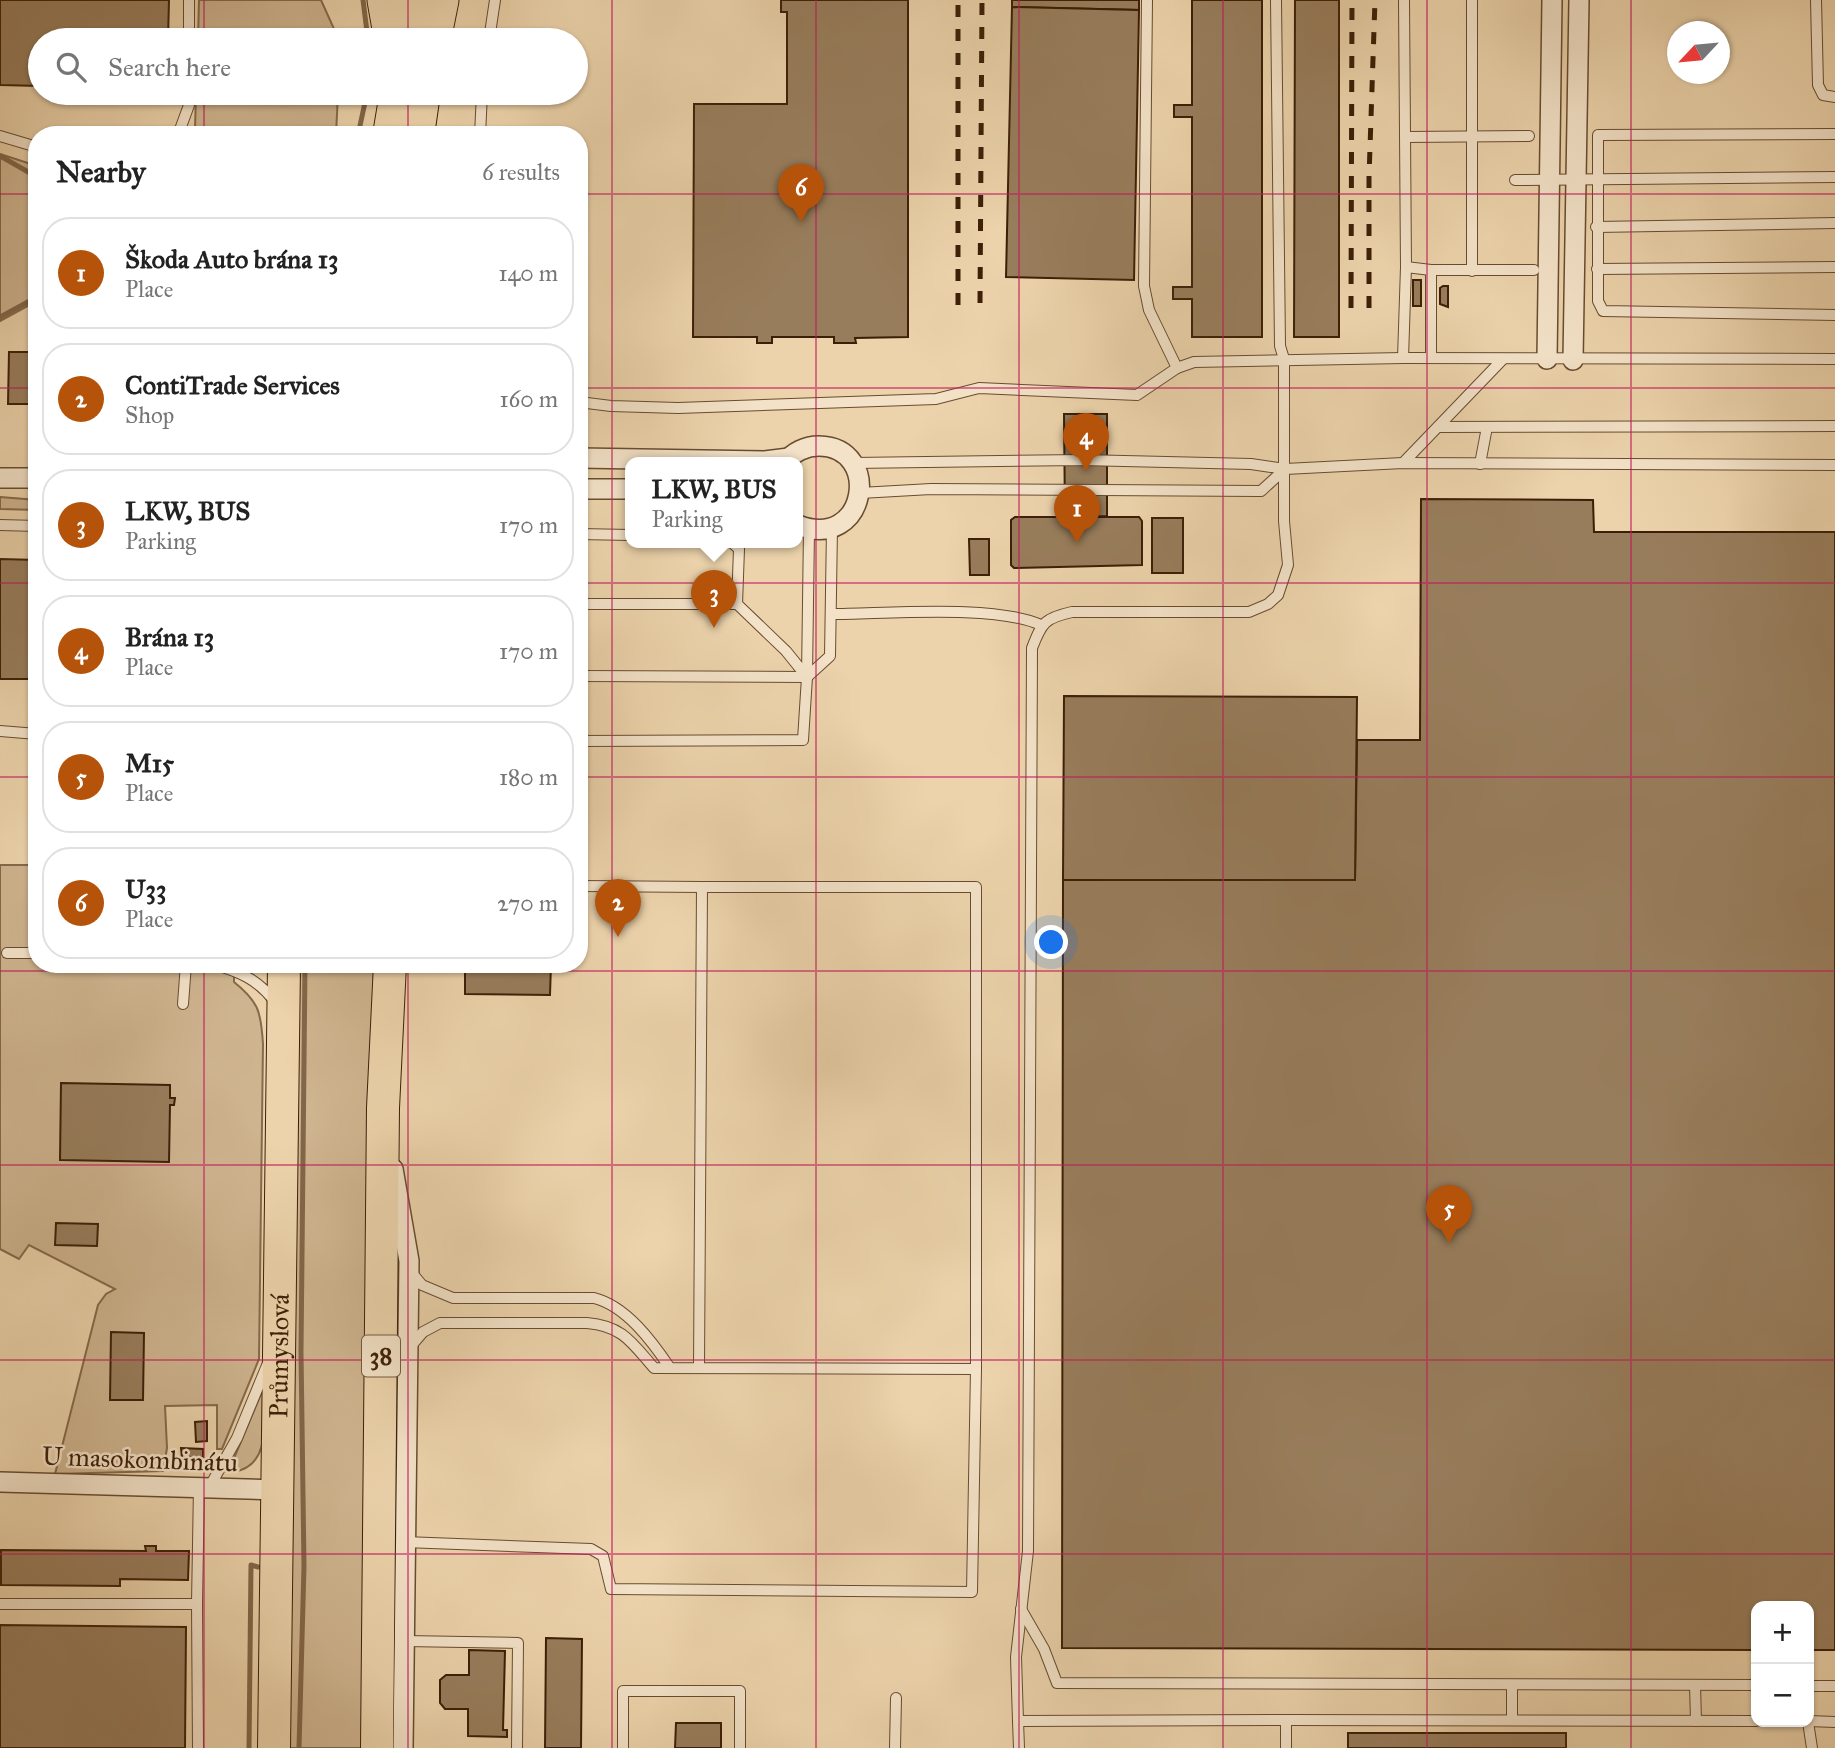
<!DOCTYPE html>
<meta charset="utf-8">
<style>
body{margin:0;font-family:"IM FELL Great Primer",serif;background:#f6f6f6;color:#222}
.controls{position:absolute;right:21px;bottom:21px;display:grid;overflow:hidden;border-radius:14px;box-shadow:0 2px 5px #0004}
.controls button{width:63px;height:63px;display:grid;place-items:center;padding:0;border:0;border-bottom:2px solid #e0e0e0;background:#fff;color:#222;font:35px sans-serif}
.compass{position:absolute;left:1667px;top:21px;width:63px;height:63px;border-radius:50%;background:#fff;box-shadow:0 2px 5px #0004;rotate:244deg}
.you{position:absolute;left:1052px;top:943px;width:24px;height:24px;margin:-18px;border:5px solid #fff;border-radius:50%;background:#1a73e8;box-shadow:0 0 0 10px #1a73e833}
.badge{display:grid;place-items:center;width:46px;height:46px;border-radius:50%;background:#b45309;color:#fff;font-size:23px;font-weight:700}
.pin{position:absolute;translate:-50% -58px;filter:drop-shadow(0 2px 4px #0008)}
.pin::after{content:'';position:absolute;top:37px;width:24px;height:21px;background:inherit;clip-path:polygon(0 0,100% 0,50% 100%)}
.popup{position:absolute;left:625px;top:457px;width:178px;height:91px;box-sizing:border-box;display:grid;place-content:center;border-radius:14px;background:#fff;filter:drop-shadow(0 2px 5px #0005);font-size:23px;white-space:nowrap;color:#767676}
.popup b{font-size:26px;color:#222}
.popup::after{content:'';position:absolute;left:50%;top:100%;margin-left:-14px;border:14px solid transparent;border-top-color:#fff}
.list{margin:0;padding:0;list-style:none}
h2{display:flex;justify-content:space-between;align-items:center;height:91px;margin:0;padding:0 28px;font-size:30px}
h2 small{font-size:23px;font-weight:400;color:#767676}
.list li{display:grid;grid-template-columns:46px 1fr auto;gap:21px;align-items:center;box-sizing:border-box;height:112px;margin:0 14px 14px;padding:0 14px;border:2px solid #e0e0e0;border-radius:28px}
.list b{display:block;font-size:26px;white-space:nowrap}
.list p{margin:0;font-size:23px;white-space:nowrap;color:#767676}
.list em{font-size:23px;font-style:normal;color:#767676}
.icon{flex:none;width:38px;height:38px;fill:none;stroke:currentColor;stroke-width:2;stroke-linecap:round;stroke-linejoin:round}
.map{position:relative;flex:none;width:1835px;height:1748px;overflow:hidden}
.search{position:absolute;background:#fff;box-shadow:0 2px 5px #0004;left:28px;top:28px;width:560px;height:77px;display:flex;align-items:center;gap:18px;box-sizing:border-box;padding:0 24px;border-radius:38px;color:#767676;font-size:26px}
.panel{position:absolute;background:#fff;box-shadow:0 2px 5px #0004;left:28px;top:126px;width:560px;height:847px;border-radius:28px}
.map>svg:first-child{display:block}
.green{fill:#ceb48f;stroke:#856a4b;stroke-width:2}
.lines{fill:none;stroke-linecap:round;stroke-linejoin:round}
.stream{stroke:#826648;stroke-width:5}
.building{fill:#987d5c;stroke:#3c1f07;stroke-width:2}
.service-casing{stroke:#684c30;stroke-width:12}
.minor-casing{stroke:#684c30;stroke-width:22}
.primary-casing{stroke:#3c1f07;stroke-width:34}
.motorway-casing{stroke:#3c1f07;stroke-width:39}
.service{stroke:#f3e2c8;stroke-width:10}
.minor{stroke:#f3e2c8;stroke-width:19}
.primary{stroke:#ecd3ab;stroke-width:32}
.motorway{stroke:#ecd3ab;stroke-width:37}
.rail{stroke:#3c1f07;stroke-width:5;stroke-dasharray:12 12;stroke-linecap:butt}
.grid{fill:none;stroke:#c2185b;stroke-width:2;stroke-opacity:0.55}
.labels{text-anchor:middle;stroke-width:5;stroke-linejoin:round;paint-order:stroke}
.shield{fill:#f3e2c8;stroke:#735a41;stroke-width:2}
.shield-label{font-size:24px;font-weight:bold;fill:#3c1f07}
.street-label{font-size:26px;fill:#3c1f07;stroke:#f3e2c8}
</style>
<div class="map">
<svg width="1835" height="1748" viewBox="0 0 1835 1748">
<rect width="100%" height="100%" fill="#ecd3ab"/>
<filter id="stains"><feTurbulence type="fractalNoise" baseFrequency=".00286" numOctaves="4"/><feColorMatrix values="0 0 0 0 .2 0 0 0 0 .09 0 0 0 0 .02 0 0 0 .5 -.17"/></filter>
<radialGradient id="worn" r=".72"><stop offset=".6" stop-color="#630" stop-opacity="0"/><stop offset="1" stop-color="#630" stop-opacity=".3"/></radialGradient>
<g class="green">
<path d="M199,0h122l18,40h-141z"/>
<path d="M196,93h142l-2,42h-134v-4l-7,-2z"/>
<path d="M0,154l37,12v135l-37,20z"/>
<path d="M0,497l37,3v10l-37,-1z"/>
<path d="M0,865h37v99h197v18c25,20 27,30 29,62l-4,315 -37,90h-5v-44l-52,1 2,42 -4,23 -108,3 43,-169 8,-11 9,-5 -86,-44 -10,14 -19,-10z"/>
<path d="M296,964h78l-11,784h-75z"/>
<path d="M263,1389c0,30 10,77 -30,83l-1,-9z"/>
</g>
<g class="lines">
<g class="stream">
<path d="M363,0l5,40"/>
<path d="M358,135l9,-42"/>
<path d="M0,156l37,21"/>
<path d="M0,317l37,-20"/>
<path d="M249,1748l2,-183 7,2"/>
<path d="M299,1748l5,-182 -3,-214 4,-388"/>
</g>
</g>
<g class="building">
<path d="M0,0h169l-1,40h-128v46l-40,-1z"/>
<path d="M781,0h127v337l-53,1 1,5h-22v-6h-62v6h-15v-6h-64l1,-233h93v-92h-6z"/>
<path d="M1012,0h127v10l-127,-3z"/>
<path d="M1192,0h70v337h-70v-38h-19v-12h19v-170h-18v-12h18z"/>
<path d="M1295,0h44v337h-45z"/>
<path d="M1012,7l127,3 -5,270 -128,-3z"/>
<rect x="1413" y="280" width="8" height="26"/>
<path d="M1443,286h5v21l-8,-3v-16z"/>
<path d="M9,352h28v52h-29z"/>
<path d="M1064,414h43v102l-42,2z"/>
<path d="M1421,499l172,1 1,32h241v1118h-26v-44h-53v44l-694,-2 1,-768h292l2,-140h63z"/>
<path d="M1015,517h124l3,4v44l-128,3 -3,-3v-45z"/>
<rect x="1152" y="518" width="31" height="55"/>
<path d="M969,539h20v36h-19z"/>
<path d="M0,559l37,1v119h-37z"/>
<path d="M1064,696l293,1 -2,183h-292z"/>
<path d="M465,964h86l-1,31 -85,-1z"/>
<path d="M61,1083l109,2v13h5l-1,7h-4l-1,57 -109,-2z"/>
<path d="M56,1223l42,1 -1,22 -42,-1z"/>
<path d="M111,1332l33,1 -1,67h-33z"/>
<path d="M207,1421v20l-11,1 -1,-20z"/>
<path d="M181,1448l22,1v8l-21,1z"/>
<path d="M145,1546h11v5h33l-1,29 -68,-1v7l-119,-1v-35l145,1z"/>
<path d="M0,1625l186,2 -1,121h-185z"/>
<path d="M546,1638l36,1 -1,109h-36z"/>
<path d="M469,1650l36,1 -2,79h4v7l-39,-1v-27h-23l-5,-6v-23l6,-5h23z"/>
<path d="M676,1723h45v25h-46z"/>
<rect x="1348" y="1733" width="218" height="15"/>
</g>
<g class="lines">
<g class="service-casing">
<g id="service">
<path d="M1147,0l-3,286 5,24 28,58"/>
<path d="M1276,0l4,346 4,13v162l4,44 -10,30 -10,9 -19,8h-177c-27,6 -30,10 -40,36l-4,903 -12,106 2,64 268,-1v28"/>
<path d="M1816,0l2,85 5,10 12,2"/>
<path d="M189,40v-40"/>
<path d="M489,40l6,-40"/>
<path d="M1835,134l-237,1v166l5,10 232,4"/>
<path d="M178,135l11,-30v-12"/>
<path d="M480,135l2,-42"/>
<path d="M0,136l37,11"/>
<path d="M1406,137l123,-1"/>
<path d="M1515,180l320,-3"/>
<path d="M1596,227l239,-4"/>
<path d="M1406,267l25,3h103"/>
<path d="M1597,269l238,-2"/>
<path d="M1431,270v88"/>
<path d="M1472,271v-271"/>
<path d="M1403,358l3,-91 -2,-267"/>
<path d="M579,402l32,4 67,2 258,-9 43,-11 158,7 40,-27 17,-6 209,-4 432,1"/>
<path d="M1438,427l397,-1"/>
<path d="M853,463l229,-3 169,4 34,5 118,-6 432,2"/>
<path d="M1403,463l100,-104"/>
<path d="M1480,464l7,-37"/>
<path d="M860,493l71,-4 330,2 24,-22"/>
<path d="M0,525l37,1"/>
<path d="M579,534l51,1"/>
<path d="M731,542l8,7 -2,55"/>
<path d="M579,604h158l49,47 21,26"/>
<path d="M831,614c55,0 163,-10 210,11"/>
<path d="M579,676l228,1 -4,63 -224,1"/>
<path d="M807,676l2,-147"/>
<path d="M807,677l23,-21 2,-128"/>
<path d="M0,731l37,3"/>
<path d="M579,886l123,1 -3,481"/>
<path d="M702,887h274v482"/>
<path d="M7,953h30"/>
<path d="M212,964c26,7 46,15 63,38"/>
<path d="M183,1004l3,-40"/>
<path d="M412,1273l10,12 31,13h141c32,8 58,43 76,70"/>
<path d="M210,1486l27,-48 31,-75"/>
<path d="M404,1542l187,7 12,7 8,33 361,3 4,-223 -322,-1c-22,-25 -31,-42 -67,-45h-147l-17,9 -12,14"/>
<path d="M0,1604h197l1,144"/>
<path d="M197,1604l2,-118"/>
<path d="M1021,1609l23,40 13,34 699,2"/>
<path d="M404,1641l114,2 -1,105"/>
<path d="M1512,1685v35"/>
<path d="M1695,1685l1,36"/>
<path d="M1809,1686h26"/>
<path d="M1286,1720l470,1"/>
<path d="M1018,1721l1,27"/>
<path d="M1809,1721l26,1"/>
<path d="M1808,1722l4,26"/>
<path d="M623,1748v-57h117v57"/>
<path d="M895,1748l1,-50"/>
</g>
</g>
<g class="minor-casing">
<g id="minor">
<path d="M1547,359l5,-359"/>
<path d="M1573,360l6,-360"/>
<path d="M579,458l186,3 24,-3"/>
<path d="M786,462c7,-10 20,-16 33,-16 64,1 48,106 -21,79"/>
<path d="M0,478h37"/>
<path d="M579,489h51"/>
<path d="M393,1169l16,92 -6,487"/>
<path d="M0,1482l278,8"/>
</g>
</g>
<g class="primary-casing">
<g id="primary">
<path d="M403,40l4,-40"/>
<path d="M389,135l7,-42"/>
<path d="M418,135l6,-42"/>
<path id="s1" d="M274,1748l10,-784"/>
<path d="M377,1748l6,-640 7,-144"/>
</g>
</g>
<g class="motorway-casing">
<g id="motorway">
<path d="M386,0l7,40"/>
<path d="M432,40l8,-40"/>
</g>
</g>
<use href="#service" class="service"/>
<use href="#minor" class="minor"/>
<use href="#primary" class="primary"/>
<use href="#motorway" class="motorway"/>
<g class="rail">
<path d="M980,303l2,-303"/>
<path d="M958,305v-305"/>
<path d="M1351,308l1,-308"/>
<path d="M1369,308v-131l6,-177"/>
</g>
</g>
<path class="grid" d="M204,0v40M408,0v40M612,0v1748M816,0v1748M1019,0v1748M1223,0v1748M1427,0v1748M1631,0v1748M204,93v42M408,93v42M0,194h37M579,194h1256M0,388h37M579,388h1256M0,583h37M579,583h1256M0,777h37M579,777h1256M204,964v784M408,964v784M0,971h1835M0,1165h1835M0,1360h1835M0,1554h1835"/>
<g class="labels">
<rect class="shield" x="362" y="1335.5" width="38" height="41" rx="5"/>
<g class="shield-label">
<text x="381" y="1364">38</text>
</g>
<g class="street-label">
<text dy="9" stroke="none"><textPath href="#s1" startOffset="392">Průmyslová</textPath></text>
<text transform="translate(140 1459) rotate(2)" y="9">U masokombinátu</text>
</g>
</g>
<rect width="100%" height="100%" filter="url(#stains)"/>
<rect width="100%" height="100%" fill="url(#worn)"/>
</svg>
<div class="controls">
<button>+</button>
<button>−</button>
</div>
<svg class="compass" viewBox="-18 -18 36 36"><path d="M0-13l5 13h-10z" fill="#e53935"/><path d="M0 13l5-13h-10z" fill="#767676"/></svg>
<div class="you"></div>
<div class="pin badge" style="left:1077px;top:543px">1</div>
<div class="pin badge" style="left:618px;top:937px">2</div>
<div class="pin badge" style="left:714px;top:628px">3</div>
<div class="popup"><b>LKW, BUS</b>Parking</div>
<div class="pin badge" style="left:1086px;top:471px">4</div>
<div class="pin badge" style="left:1449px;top:1243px">5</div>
<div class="pin badge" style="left:801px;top:222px">6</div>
<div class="search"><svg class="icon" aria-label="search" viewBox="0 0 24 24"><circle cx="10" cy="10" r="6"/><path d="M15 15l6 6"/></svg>Search here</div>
<section class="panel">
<h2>Nearby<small>6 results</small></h2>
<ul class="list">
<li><span class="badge">1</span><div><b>Škoda Auto brána 13</b><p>Place</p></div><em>140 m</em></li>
<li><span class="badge">2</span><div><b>ContiTrade Services</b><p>Shop</p></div><em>160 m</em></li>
<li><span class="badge">3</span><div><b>LKW, BUS</b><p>Parking</p></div><em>170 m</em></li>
<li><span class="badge">4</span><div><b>Brána 13</b><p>Place</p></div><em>170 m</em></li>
<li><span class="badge">5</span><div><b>M15</b><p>Place</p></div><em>180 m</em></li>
<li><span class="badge">6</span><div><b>U33</b><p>Place</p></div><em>270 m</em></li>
</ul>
</section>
</div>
